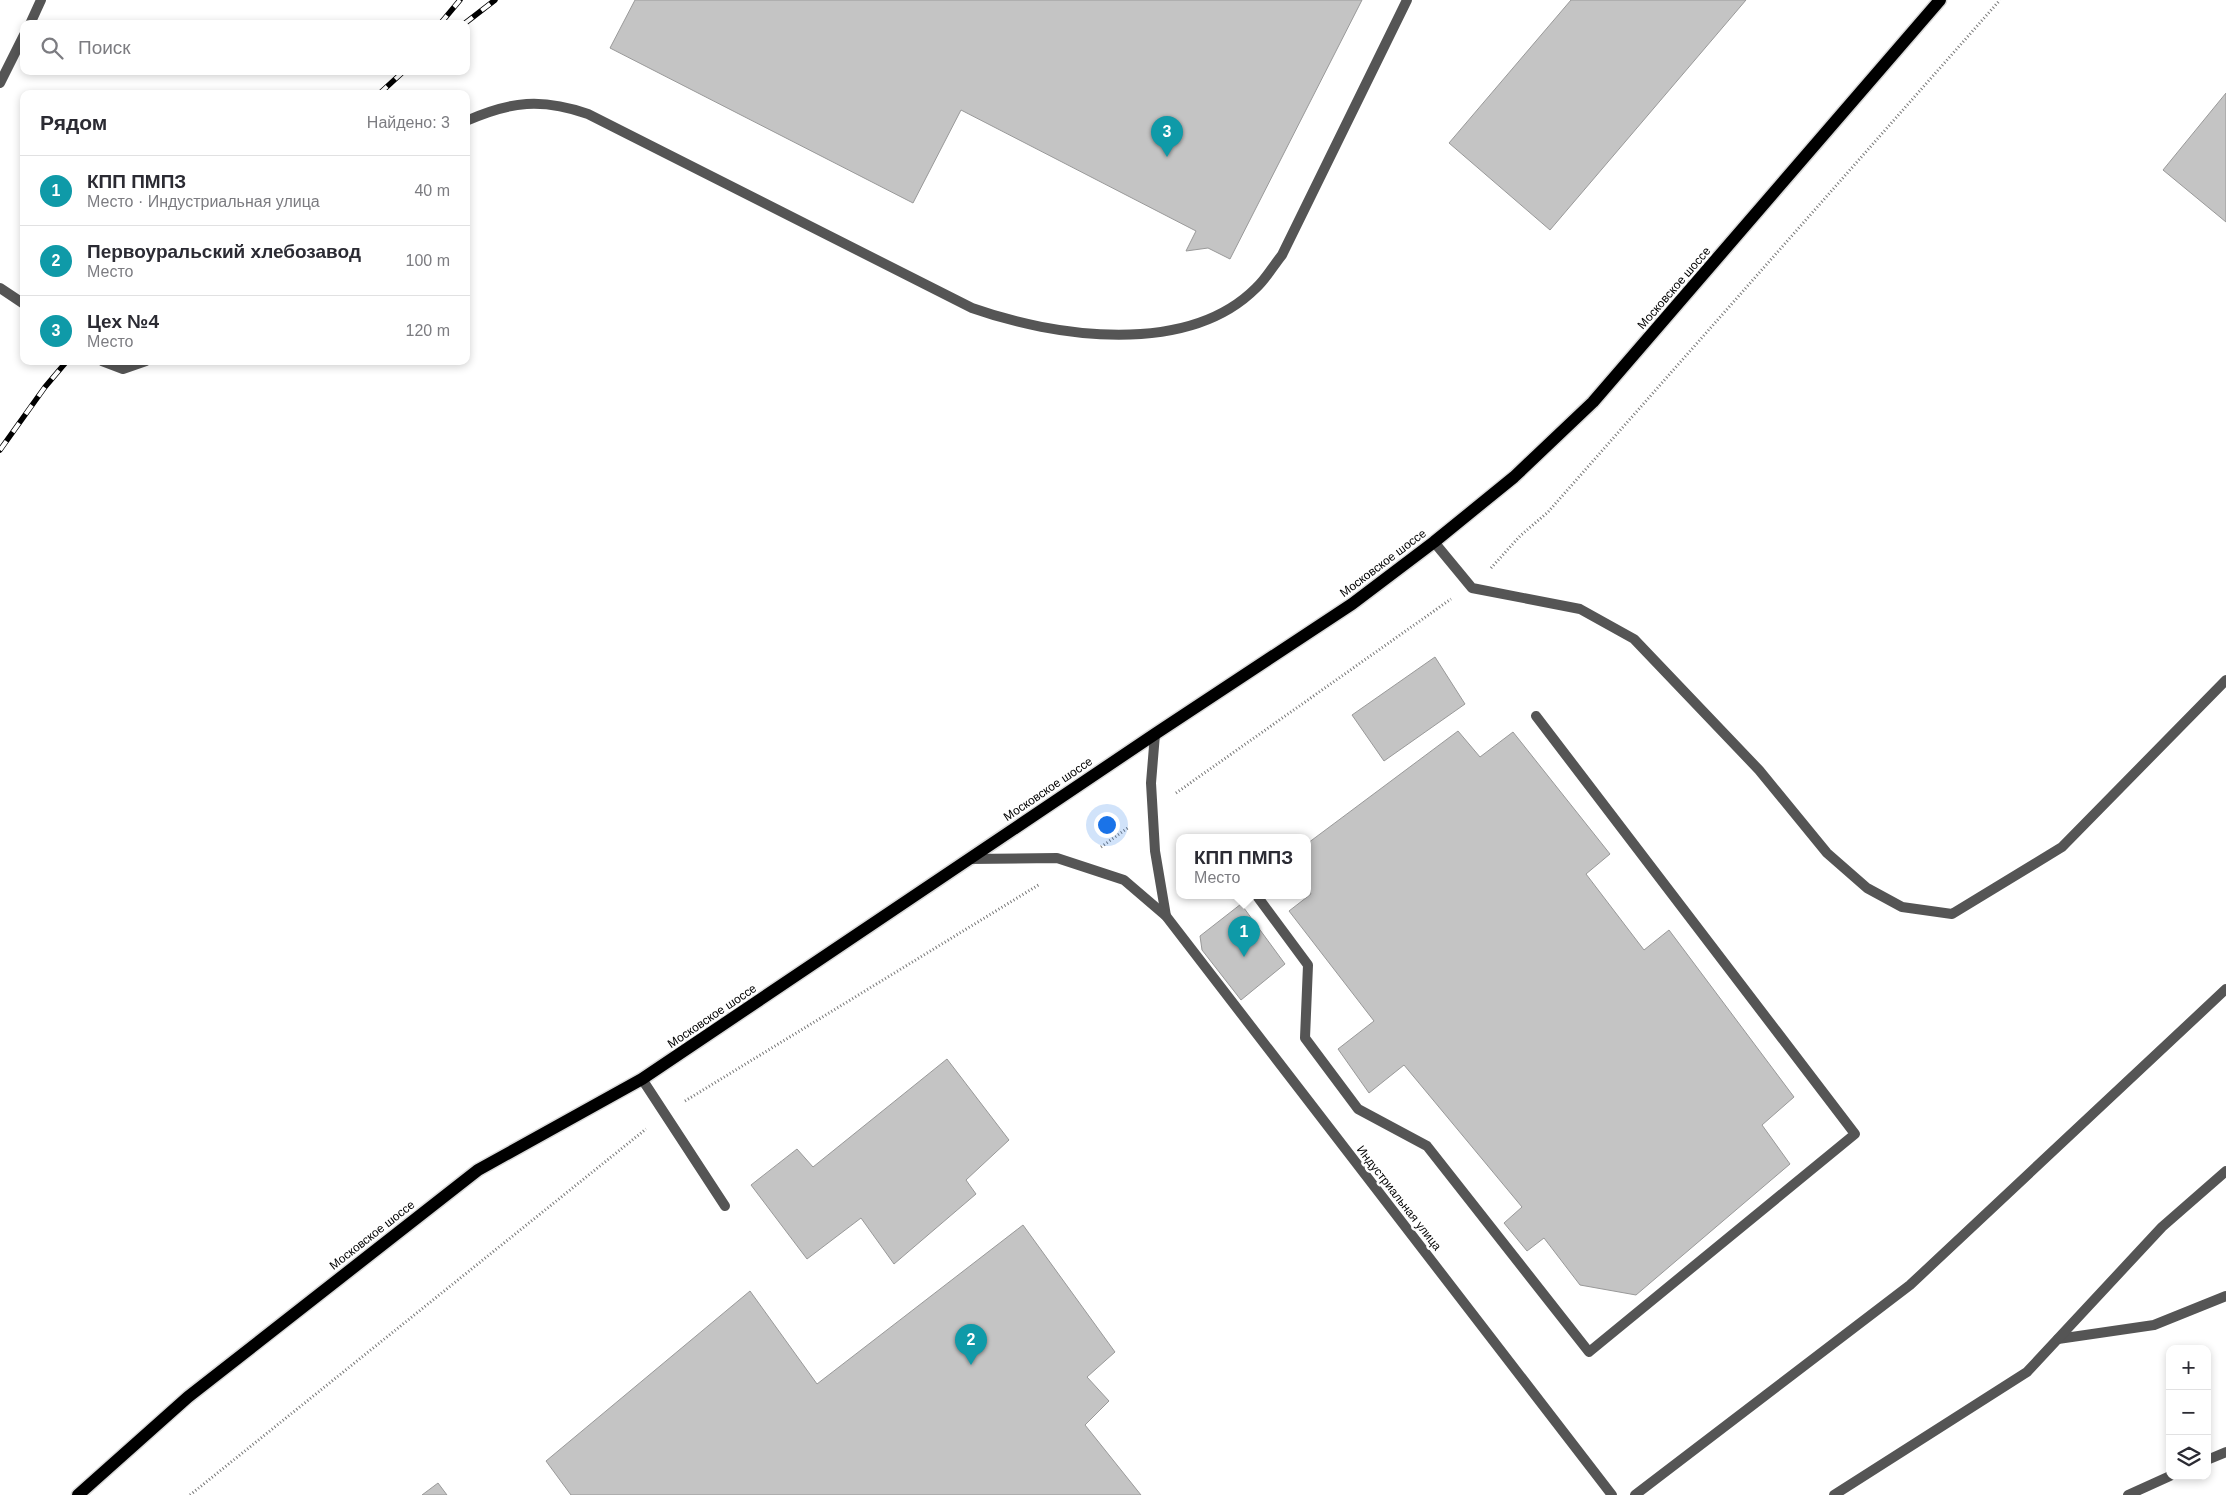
<!DOCTYPE html>
<html lang="ru">
<meta charset="utf-8">
<style>
body{margin:0;font-family:Arial,sans-serif;background:#f2f2f3;color:#2b2b33}
.controls{position:absolute;right:15px;bottom:15px;display:grid;overflow:hidden;border-radius:10px;box-shadow:0 2px 8px #0003}
.controls button{width:45px;height:45px;display:grid;place-items:center;padding:0;border:0;border-bottom:1px solid #e1e1e2;background:#fff;color:#2b2b33;font:25px sans-serif}
.you{position:absolute;left:1106px;top:824px;width:18px;height:18px;margin:-12px;border:4px solid #fff;border-radius:50%;background:#1a73e8;box-shadow:0 0 0 8px #1a73e833}
.badge{display:grid;place-items:center;width:32px;height:32px;border-radius:50%;background:#b45309;color:#fff;font-size:16px;font-weight:700}
.pin{position:absolute;translate:-50% -41px;filter:drop-shadow(0 1px 2px #0008)}
.pin::after{content:'';position:absolute;top:26px;width:18px;height:15px;background:inherit;clip-path:polygon(0 0,100% 0,50% 100%)}
.popup{position:absolute;left:1176px;top:834px;width:135px;height:65px;box-sizing:border-box;display:grid;place-content:center;border-radius:10px;background:#fff;filter:drop-shadow(0 1px 4px #0005);font-size:16px;white-space:nowrap;color:#7c7c81}
.popup b{font-size:19px;color:#2b2b33}
.popup::after{content:'';position:absolute;left:50%;top:100%;margin-left:-10px;border:10px solid transparent;border-top-color:#fff}
.list{margin:0;padding:0;list-style:none}
h2{display:flex;justify-content:space-between;align-items:center;height:65px;margin:0;padding:0 20px;font-size:21px}
h2 small{font-size:16px;font-weight:400;color:#7c7c81}
.list li{display:grid;grid-template-columns:32px 1fr auto;gap:15px;align-items:center;box-sizing:border-box;height:70px;padding:0 20px;border-top:1px solid #e1e1e2}
.list b{display:block;font-size:19px;white-space:nowrap}
.list p{margin:0;font-size:16px;white-space:nowrap;color:#7c7c81}
.list em{font-size:16px;font-style:normal;color:#7c7c81}
.icon{flex:none;width:28px;height:28px;fill:none;stroke:currentColor;stroke-width:2;stroke-linecap:round;stroke-linejoin:round}
.map{position:relative;flex:none;width:2226px;height:1495px;overflow:hidden}
.search{position:absolute;background:#fff;box-shadow:0 2px 8px #0003;left:20px;top:20px;width:450px;height:55px;display:flex;align-items:center;gap:12px;box-sizing:border-box;padding:0 18px;border-radius:10px;color:#7c7c81;font-size:19px}
.panel{position:absolute;background:#fff;box-shadow:0 2px 8px #0003;left:20px;top:90px;width:450px;height:275px;border-radius:10px}
.map>svg:first-child{display:block}
.building{fill:#c4c4c4;stroke:#999}
.lines{fill:none;stroke-linecap:round;stroke-linejoin:round}
.primary-casing{stroke:#dbdbdb;stroke-width:15}
.path{stroke:#777;stroke-width:3;stroke-dasharray:1 2.5;stroke-linecap:butt}
.lane{stroke:#555;stroke-width:10}
.street{stroke:#555;stroke-width:10}
.primary{stroke:#000;stroke-width:12}
.rail-casing{stroke:#000;stroke-width:5.5}
.rail{stroke:#fff;stroke-width:4;stroke-dasharray:11;stroke-linecap:butt}
.labels{text-anchor:middle;stroke-width:5;stroke-linejoin:round;paint-order:stroke}
.street-label{font-size:12px;fill:#000;stroke:#fff}
</style>
<div class="map">
<svg width="2226" height="1495" viewBox="0 0 2226 1495">
<rect width="100%" height="100%" fill="#fff"/>
<g class="building">
<path d="M635,0h727l-132,259 -22,-11 -22,3 10,-20 -235,-121 -48,93 -303,-155z"/>
<path d="M1571,0h175l-196,230 -101,-87z"/>
<path d="M2226,93v129l-63,-52z"/>
<path d="M1435,657l30,47 -81,57 -32,-46z"/>
<path d="M1458,731l22,26 33,-25 97,122 -24,20 58,76 25,-20 125,167 -32,28 28,39 -154,131 -56,-10 -36,-47 -17,13 -23,-28 18,-16 -118,-142 -35,28 -31,-44 36,-28 -85,-110 22,-17 -3,-5v-46z"/>
<path d="M1241,904l44,60 -44,36 -39,-50 -2,-14z"/>
<path d="M947,1059l62,81 -43,40 10,14 -82,70 -33,-46 -54,41 -56,-74 46,-36 16,18z"/>
<path d="M1023,1225l92,127 -28,25 22,24 -24,24 56,70h-570l-25,-34 204,-170 67,93z"/>
<path d="M438,1483l9,12h-25z"/>
</g>
<g class="lines">
<g class="primary-casing">
<path id="primary" d="M78,1495l110,-98 290,-227 164,-91 513,-345 197,-130 82,-62 80,-65 79,-75 347,-402"/>
</g>
<g class="path">
<path d="M1491,568l29,-32 28,-24 452,-512"/>
<path d="M1176,793l275,-194"/>
<path d="M1101,847l28,-20"/>
<path d="M685,1101l355,-217"/>
<path d="M190,1495l456,-366"/>
</g>
<g class="lane">
<path d="M30,24l11,-24"/>
<path d="M0,83l24,-48"/>
<path d="M466,121c45,-20 76,-23 122,-7l384,194c82,29 215,49 284,-20 10,-9 17,-22 26,-33l125,-255"/>
<path d="M0,288l24,16"/>
<path d="M102,361l21,8 23,-8"/>
<path d="M1434,542l38,46 108,21 54,30 125,131 68,83 40,35 35,19 50,7 110,-67 164,-167"/>
<path d="M1257,896l51,69 -3,73 53,71 69,37 162,206 266,-218 -319,-418"/>
<path d="M642,1079l83,127"/>
<path d="M2058,1339l96,-14 72,-29"/>
<path d="M2207,1460l19,-8"/>
<path d="M1635,1495l275,-210 316,-296"/>
<path d="M1834,1495l193,-123 135,-145 64,-56"/>
<path d="M2128,1495l42,-19"/>
</g>
<g class="street">
<path d="M1155,734l-4,49 4,68 11,65"/>
<path d="M969,859l88,-1 67,22 42,36 446,579"/>
</g>
<use href="#primary" class="primary"/>
<g class="rail-casing">
<g id="rail">
<path d="M440,24l20,-24"/>
<path d="M464,24l31,-24"/>
<path d="M379,94l25,-23"/>
<path d="M0,450l45,-63 22,-26"/>
</g>
</g>
<use href="#rail" class="rail"/>
</g>
<g class="labels">
<g class="street-label">
<text transform="translate(1674 288) rotate(-49)" y="4">Московское шоссе</text>
<text transform="translate(1383 563) rotate(-37)" y="4">Московское шоссе</text>
<text transform="translate(1048 789) rotate(-34)" y="4">Московское шоссе</text>
<text transform="translate(712 1016) rotate(-34)" y="4">Московское шоссе</text>
<text transform="translate(1399 1198) rotate(52)" y="4">Индустриальная улица</text>
<text transform="translate(372 1235) rotate(-38)" y="4">Московское шоссе</text>
</g>
</g>
</svg>
<div class="controls">
<button>+</button>
<button>−</button>
<button><svg class="icon" aria-label="layers" viewBox="0 0 24 24"><path d="M12 4l9 5-9 5-9-5zM3 14l9 5 9-5"/></svg></button>
</div>
<div class="you"></div>
<div class="pin badge" style="left:1244px;top:957px;background:#0f9aa8">1</div>
<div class="popup"><b>КПП ПМПЗ</b>Место</div>
<div class="pin badge" style="left:971px;top:1365px;background:#0f9aa8">2</div>
<div class="pin badge" style="left:1167px;top:157px;background:#0f9aa8">3</div>
<div class="search"><svg class="icon" aria-label="search" viewBox="0 0 24 24"><circle cx="10" cy="10" r="6"/><path d="M15 15l6 6"/></svg>Поиск</div>
<section class="panel">
<h2>Рядом<small>Найдено: 3</small></h2>
<ul class="list">
<li><span class="badge" style="background:#0f9aa8">1</span><div><b>КПП ПМПЗ</b><p>Место · Индустриальная улица</p></div><em>40 m</em></li>
<li><span class="badge" style="background:#0f9aa8">2</span><div><b>Первоуральский хлебозавод</b><p>Место</p></div><em>100 m</em></li>
<li><span class="badge" style="background:#0f9aa8">3</span><div><b>Цех №4</b><p>Место</p></div><em>120 m</em></li>
</ul>
</section>
</div>
